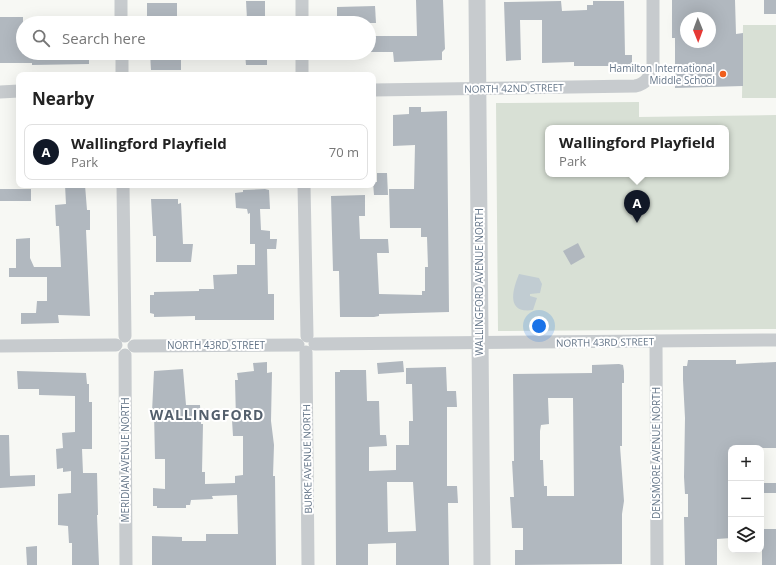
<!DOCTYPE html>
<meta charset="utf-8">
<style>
body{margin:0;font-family:"Open Sans",sans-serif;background:#f2f2f2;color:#222}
.controls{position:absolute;right:12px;bottom:12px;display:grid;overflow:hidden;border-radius:8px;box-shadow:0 4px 16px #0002}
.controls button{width:36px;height:36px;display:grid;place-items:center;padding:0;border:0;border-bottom:1px solid #e0e0e0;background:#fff;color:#222;font:20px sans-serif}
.compass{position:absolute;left:680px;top:12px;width:36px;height:36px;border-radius:50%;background:#fff;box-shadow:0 4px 16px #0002;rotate:179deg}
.you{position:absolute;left:539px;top:326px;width:14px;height:14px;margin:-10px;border:3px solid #fff;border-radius:50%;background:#1a73e8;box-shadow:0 0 0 6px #1a73e833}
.badge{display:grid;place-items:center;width:26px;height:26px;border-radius:50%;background:#111827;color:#fff;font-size:13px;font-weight:700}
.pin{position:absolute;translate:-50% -33px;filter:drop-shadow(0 1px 2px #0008)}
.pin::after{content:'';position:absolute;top:21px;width:14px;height:12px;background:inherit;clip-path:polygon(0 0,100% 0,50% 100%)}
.popup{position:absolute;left:545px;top:125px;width:184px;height:52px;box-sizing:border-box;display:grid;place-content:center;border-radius:8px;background:#fff;filter:drop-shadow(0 1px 3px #0005);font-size:13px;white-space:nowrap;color:#767676}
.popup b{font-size:15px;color:#222}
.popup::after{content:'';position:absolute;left:50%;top:100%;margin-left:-8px;border:8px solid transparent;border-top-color:#fff}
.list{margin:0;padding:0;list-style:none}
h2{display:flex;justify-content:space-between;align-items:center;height:52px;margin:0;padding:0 16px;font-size:17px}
h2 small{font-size:13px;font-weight:400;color:#767676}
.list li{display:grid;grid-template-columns:26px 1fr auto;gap:12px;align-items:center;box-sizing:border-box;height:56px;margin:0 8px 8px;padding:0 8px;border:1px solid #e0e0e0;border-radius:8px}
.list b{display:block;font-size:15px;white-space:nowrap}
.list p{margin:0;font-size:13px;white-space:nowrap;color:#767676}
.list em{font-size:13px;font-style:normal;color:#767676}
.icon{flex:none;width:22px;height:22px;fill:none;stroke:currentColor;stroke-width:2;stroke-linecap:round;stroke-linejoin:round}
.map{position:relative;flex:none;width:776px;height:565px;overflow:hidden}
.search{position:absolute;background:#fff;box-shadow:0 4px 16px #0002;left:16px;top:16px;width:360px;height:44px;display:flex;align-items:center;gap:10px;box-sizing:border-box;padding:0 14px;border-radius:22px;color:#767676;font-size:15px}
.panel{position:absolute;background:#fff;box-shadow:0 4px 16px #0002;left:16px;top:72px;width:360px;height:116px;border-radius:8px}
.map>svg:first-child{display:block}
.green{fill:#d8e0d5;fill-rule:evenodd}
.water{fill:#c1ccd2}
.building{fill:#b1b8bf;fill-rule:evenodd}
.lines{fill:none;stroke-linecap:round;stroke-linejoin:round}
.minor{stroke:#c7cbce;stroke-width:13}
.tertiary{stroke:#c7cbce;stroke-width:17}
.poi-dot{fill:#f05e1c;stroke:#fff;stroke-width:1.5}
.labels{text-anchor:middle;stroke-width:4;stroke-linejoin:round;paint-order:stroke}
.poi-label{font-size:10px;fill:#647588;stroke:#fff;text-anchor:end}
.street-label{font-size:10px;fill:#647588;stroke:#fff}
.district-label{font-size:14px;font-weight:bold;letter-spacing:1px;fill:#535f6c;stroke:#fff}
</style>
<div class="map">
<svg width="776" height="565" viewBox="0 0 776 565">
<rect width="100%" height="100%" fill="#f7f8f4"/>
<g class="green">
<path d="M743,25h33v73h-34z"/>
<path d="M639,102v15l137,-2v214l-278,2 -2,-228zM548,128h178v46h-178z"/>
</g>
<path class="water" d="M519,274l20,4 3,6 -2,9 -10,1v2l7,2 -4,12c-28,4 -20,-21 -14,-36z"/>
<g class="building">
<path d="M416,0h27l2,49 -3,3v8l-48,2 -1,-10h-24v-16h48z"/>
<path d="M672,0h63l1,34 7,-1v53l-68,2v-50h-3zM686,18h24v24h-24z"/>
<rect x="764" y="0" width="12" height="14"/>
<path d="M246,1h19v17l-18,1z"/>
<path d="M561,1l1,10 25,-1v-5h6v-4h31l1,54h7v11h-58v-4l-32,1v-43h-22l1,40 -15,1 -2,-59z"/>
<rect x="147" y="3" width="30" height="20"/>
<path d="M375,6l1,17h-39v-16z"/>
<path d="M0,17h23v36h66v11l-57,1v-2h-32z"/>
<path d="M150,53h31v17h-30z"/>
<path d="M245,53h22v12h-21z"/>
<path d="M409,107h12v5l26,-1 2,201 -70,2v2l-5,1h-34l-1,-46h-6l-2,-75 34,-1v21h-6l1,23h28l1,14h-12l2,41 43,1v-4h3v-24h3l-1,-30h-6v-9h-31l-1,-39h25l1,-44 -22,1v-31l16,-1z"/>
<path d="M377,173h10l1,22h-14l-1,-13h4z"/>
<path d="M65,185h20l2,25h3v20h-4l4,86 -32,-1 1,8 -38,1v-11h15l1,-12h10v-24h-38v-9h7v-29l14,-1v20l4,9h27l-2,-41h-3l-1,-21 11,-1z"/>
<rect x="0" y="189" width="31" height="12"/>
<path d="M265,189l4,1 1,19h-10l1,21 9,1v8h7l-1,10h-9l1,45h6v26h-79v-4l-41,1v-3l-4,-1v-18h4v-3l45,-1v-2h15l-1,-14 24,-1v-9h18v-21h-5v-31l-2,1 -1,-5 -11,-1 -1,-15 8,-1v-2z"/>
<path d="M151,199h27v5l3,-1 2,41h10l-2,18h-35v-26h-3z"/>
<path d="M578,243l7,14 -14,8 -8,-14z"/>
<path d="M688,360h48v4l40,-2v86h-45v90l-14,1v26h-32l-1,-48h4v-23h-3l-1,-17 1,-59 -2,-38v-14h4z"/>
<path d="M403,361l1,11 -26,2 -1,-11z"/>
<path d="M267,362v11l5,-1 -1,49 3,24 -1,31h2l1,89h-124v-29l30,1v4h24v-7h32l-1,-39 -25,1 1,3 -22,1 -1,5h-4v3h-29v-2h-4v-18l12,1v-30h-10l-1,-47h-2l2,-41 29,-2 3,36h14l1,19h2l-1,48h3v12l30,-1v-7l8,-1v-39h-10l-1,-16h4l-1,-40h3l-1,-7 17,-2 -1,-8z"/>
<path d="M619,364l4,1 1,6v12h-2v63h-2l4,55 -2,13v50l-107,1v-15h8v-22h-11l-2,-31h4l-2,-36h2l-1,-87 79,-1v-8zM548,398h25l1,98h-27v-10h-3l-1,-26h-3v-29l1,-6 8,-1z"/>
<path d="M446,367l1,24h9l1,16h-10v79h10l1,17h-10l1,62h-53v-22l-28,1v21h-32l-1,-193h5v-2h26l1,31h12l1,34h6l1,11 -18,1v24l27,-1v-25h13v-24h4l-1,-37h-6v-16zM387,482h26l3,49 -28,1z"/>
<path d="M17,371l69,2 1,11h2v18h3v47h-10l1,24h14l1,42h-1l2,50h-27v-22h-3l-1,-17 -10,-1v-31l13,-1v-22l-8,1v-4l-6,1 -1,-20 7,-1 -1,-15 13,-1v-36l-36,-1v-6h-21z"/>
<path d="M0,435h9l1,41 25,-1v11l-35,2z"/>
<rect x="762" y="483" width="14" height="10"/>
<rect x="762" y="529" width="14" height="36"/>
<path d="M37,546v19h-10l-1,-18z"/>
</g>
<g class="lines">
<g class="minor">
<path d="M121,0v23"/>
<path d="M302,0v23"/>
<path d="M122,53v22"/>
<path d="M302,53v22"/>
<path d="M373,90l262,-4c11,-2 15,-9 18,-20v-66"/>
<path d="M0,92l19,-1"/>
<path d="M123,185l2,151"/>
<path d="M304,185l3,151"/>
<path d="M656,341l1,224"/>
<path d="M315,344l461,-4"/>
<path d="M0,346l116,-1"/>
<path d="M134,346l164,-1"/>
<path d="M306,352l2,213"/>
<path d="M125,355l1,210"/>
</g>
<path class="tertiary" d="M477,0l5,565"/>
</g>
<circle class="poi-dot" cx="723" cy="74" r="4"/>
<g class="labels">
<g class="poi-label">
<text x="715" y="72">Hamilton International<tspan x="715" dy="12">Middle School</tspan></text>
</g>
<g class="street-label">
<text transform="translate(514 88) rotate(-1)" y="4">NORTH 42ND STREET</text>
<text transform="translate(479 282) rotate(-90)" y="4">WALLINGFORD AVENUE NORTH</text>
<text transform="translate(605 342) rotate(-1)" y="4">NORTH 43RD STREET</text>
<text x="216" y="349">NORTH 43RD STREET</text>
<text transform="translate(656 453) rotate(-90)" y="4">DENSMORE AVENUE NORTH</text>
<text transform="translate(307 459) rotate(-91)" y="4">BURKE AVENUE NORTH</text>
<text transform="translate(125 460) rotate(-90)" y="4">MERIDIAN AVENUE NORTH</text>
</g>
<g class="district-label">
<text x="207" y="420">WALLINGFORD</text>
</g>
</g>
</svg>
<div class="controls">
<button>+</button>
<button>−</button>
<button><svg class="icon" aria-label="layers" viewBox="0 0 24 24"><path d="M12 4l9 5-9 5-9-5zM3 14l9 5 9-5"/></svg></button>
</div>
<svg class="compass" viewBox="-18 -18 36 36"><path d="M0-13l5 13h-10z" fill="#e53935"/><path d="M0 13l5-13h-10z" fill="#767676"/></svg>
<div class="you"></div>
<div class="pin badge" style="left:637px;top:223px">A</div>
<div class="popup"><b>Wallingford Playfield</b>Park</div>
<div class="search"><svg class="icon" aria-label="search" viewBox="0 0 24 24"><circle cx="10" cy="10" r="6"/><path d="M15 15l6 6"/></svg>Search here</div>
<section class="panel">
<h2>Nearby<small></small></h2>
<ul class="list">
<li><span class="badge">A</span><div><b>Wallingford Playfield</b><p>Park</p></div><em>70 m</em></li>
</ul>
</section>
</div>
